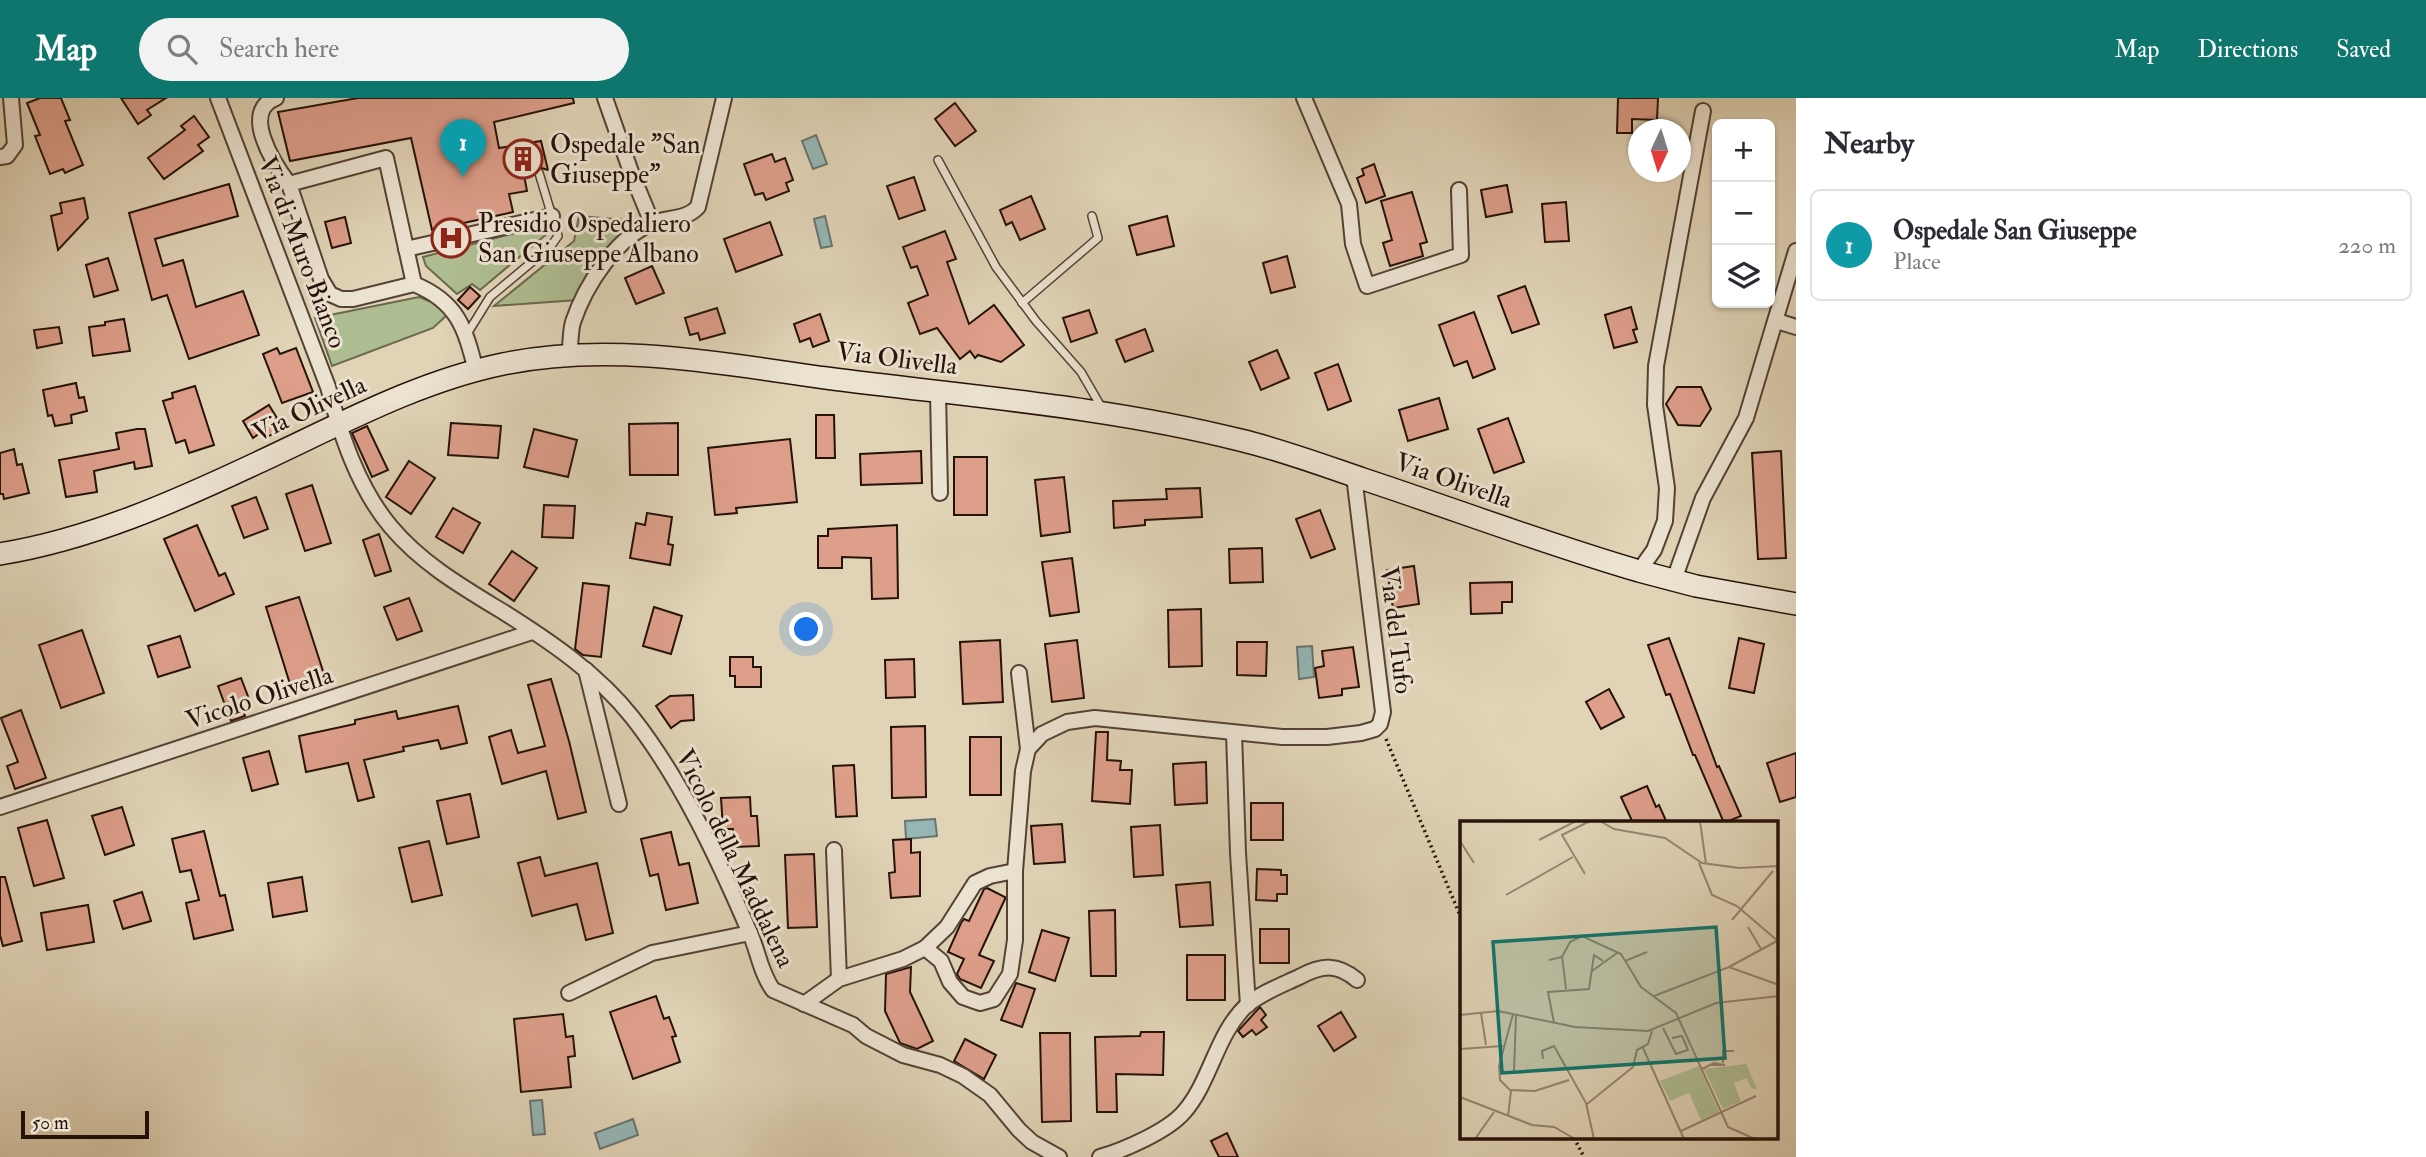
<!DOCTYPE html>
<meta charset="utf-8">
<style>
body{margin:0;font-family:"IM FELL Double Pica",serif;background:#f2f2f3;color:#2b2b33}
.controls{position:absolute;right:21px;top:21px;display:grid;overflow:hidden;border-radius:10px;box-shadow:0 2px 5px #0004}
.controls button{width:63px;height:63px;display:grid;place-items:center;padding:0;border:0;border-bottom:2px solid #e1e1e2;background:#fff;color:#2b2b33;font:35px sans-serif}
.compass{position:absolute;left:1628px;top:21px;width:63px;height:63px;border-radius:50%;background:#fff;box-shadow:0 2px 5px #0004;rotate:184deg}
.scale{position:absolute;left:21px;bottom:18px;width:128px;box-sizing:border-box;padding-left:7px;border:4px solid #251209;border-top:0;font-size:19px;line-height:24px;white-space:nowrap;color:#251209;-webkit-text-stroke:5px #ebe2d0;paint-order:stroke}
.you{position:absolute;left:807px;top:532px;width:24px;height:24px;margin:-18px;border:5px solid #fff;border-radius:50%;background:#1a73e8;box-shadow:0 0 0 10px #1a73e833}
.badge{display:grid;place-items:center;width:46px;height:46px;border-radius:50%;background:#0f766e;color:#fff;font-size:23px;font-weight:700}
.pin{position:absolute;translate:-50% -58px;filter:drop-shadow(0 2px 4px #0008)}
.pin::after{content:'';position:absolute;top:37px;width:24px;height:21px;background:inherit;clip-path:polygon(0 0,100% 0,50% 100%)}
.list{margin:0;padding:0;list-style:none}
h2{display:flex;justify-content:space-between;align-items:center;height:91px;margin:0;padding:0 28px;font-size:30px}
h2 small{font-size:23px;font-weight:400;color:#7c7c81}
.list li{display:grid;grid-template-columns:46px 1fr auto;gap:21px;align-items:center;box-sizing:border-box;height:112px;margin:0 14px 14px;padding:0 14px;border:2px solid #e1e1e2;border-radius:10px}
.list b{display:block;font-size:26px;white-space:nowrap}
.list p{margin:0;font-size:23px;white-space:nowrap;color:#7c7c81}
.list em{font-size:23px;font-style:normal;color:#7c7c81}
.icon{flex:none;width:38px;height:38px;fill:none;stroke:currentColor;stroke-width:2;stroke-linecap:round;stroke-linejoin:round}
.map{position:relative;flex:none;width:1796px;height:1059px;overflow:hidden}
header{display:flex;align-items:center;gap:42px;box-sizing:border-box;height:98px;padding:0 35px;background:#0f766e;color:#fff}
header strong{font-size:33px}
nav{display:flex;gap:38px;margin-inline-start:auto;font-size:24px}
.search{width:490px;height:63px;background:#f2f2f3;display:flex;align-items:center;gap:18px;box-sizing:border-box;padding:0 24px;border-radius:38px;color:#7c7c81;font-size:26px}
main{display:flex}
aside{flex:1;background:#fff}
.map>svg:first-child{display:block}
.green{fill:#aebd91;stroke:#6a684d;stroke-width:2}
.water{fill:#95b6b5;stroke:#687470;stroke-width:2}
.building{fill:#dd9e8a;stroke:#251209;stroke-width:2}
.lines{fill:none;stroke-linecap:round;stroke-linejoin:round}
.service-casing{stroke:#544234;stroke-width:10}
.minor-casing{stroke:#544234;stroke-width:18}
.secondary-casing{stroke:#251209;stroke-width:24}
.path{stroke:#251209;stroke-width:3.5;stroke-dasharray:2 3.5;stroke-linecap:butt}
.service{stroke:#ebe2d0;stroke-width:7}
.minor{stroke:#ebe2d0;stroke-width:14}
.secondary{stroke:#ebe2d0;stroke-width:21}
.labels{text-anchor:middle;stroke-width:6;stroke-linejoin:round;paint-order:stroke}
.poi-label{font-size:26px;fill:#251209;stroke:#ebe2d0;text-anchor:start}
.street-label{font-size:26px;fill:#251209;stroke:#ebe2d0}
.inset-road{fill:none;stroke:#958671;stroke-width:2}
.view{fill:#0f766e;fill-opacity:0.15;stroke:#0f766e;stroke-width:3.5}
.inset-edge{fill:none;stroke:#251209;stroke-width:3.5}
</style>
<header>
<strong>Map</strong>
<div class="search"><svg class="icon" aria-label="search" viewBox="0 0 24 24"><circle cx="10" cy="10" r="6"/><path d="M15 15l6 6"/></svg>Search here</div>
<nav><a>Map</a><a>Directions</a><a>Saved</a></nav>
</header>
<main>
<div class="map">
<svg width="1796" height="1059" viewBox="0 0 1796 1059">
<rect width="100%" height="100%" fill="#e0d3b6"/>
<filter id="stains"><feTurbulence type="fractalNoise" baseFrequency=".00286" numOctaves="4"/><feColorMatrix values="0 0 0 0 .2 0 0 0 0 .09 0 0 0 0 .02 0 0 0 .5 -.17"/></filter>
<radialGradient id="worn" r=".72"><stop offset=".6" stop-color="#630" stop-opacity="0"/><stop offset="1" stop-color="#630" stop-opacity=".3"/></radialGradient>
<g class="green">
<path d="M579,118l59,5 -39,34 -21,45 -84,6 80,-65z"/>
<path d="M542,128l6,7 -68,57 -8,-6 -15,10 -31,-28 -3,-9z"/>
<path d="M419,199l13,5 15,13 -14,13 -101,38 -17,-48z"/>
</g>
<g class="water">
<path d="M816,37l11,29 -14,5 -11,-28z"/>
<path d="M825,118l7,30 -11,2 -7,-29z"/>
<path d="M1312,548l2,31 -15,2 -2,-32z"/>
<path d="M935,721l2,17 -31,3 -1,-18z"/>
<path d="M542,1002l3,34 -12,1 -3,-34z"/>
<path d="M633,1021l5,16 -38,14 -5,-16z"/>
</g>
<g class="building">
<path d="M40,0h21l9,22 -5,1 18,44 -18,8 -2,-4 -13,5 -15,-38 5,-1 -13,-32z"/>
<path d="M121,0h45l-19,12 4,5 -13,9z"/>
<path d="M358,0h215l1,5 -80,19 5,26 42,-7 7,29 -10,-3 -5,6 -9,2 3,16 -18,3 4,18 -81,18 -21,-92 -121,23 -12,-49z"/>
<path d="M1618,0h40l-1,22 -25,-1v14h-15z"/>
<path d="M955,5l21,28 -21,15 -20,-27z"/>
<path d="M194,18l15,21 -11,8 5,6 -39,28 -16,-21 37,-28 -4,-4z"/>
<path d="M772,56l3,8 10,-4 8,22 -7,3 3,8 -23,9 -3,-7 -8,2 -11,-31z"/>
<path d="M1374,66l11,32 -19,7 -9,-25 7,-3 -2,-6z"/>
<path d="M914,79l11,33 -26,9 -12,-33z"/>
<path d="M229,86l9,32 -83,23 8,27 20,-6 13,47 47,-16 16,44 -70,24 -22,-64 -15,5 -23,-87z"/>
<path d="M1507,87l5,27 -26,5 -5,-27z"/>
<path d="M1412,94l15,50 -7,2 3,12 -33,10 -7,-23 9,-3 -11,-39z"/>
<path d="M1031,98l14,33 -25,11 -8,-18 -6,3 -6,-15z"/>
<path d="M84,100l4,20 -30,32 -7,-34 11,-3 -2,-10z"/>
<path d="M1566,104l3,39 -24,1 -3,-38z"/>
<path d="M1167,118l7,30 -37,9 -8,-29z"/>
<path d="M345,119l6,26 -19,5 -7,-26z"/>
<path d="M770,124l12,33 -46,17 -12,-33z"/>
<path d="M945,133l11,28 -9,3 22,62 25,-19 30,40 -23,17 -23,-7 -3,3 -5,-7 -10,8 -23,-31 -17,6 -12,-31 20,-8 -11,-29 -6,2 -8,-21z"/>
<path d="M1287,158l8,31 -24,6 -8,-30z"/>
<path d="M108,160l10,32 -24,7 -8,-32z"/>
<path d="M652,168l12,27 -28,11 -11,-26z"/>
<path d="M1525,188l14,38 -27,9 -14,-37z"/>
<path d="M470,189l10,9 -12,13 -10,-9z"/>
<path d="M1631,209l6,22 -4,1 4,12 -23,6 -9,-33z"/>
<path d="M717,210l8,25 -25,7 -2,-7 -8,2 -5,-17z"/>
<path d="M1089,212l8,23 -26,9 -8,-24z"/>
<path d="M1474,214l21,57 -22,9 -6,-17 -13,5 -15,-41z"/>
<path d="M820,216l9,27 -16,6 -3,-9 -10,4 -6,-18z"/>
<path d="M124,221l6,32 -37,5 -4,-29 16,-2v-3z"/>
<path d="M59,229l3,16 -25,5 -3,-18z"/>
<path d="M1145,231l8,22 -28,11 -9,-22z"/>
<path d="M277,250l3,6 16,-6 17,44 -31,11 -19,-49z"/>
<path d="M1277,252l12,28 -28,12 -12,-28z"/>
<path d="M1338,266l13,37 -23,9 -13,-37z"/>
<path d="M76,285l3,15 5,-1 3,14 -16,4 1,8 -17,3 -3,-11 -4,1 -5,-26z"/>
<path d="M195,288l19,59 -25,8 -4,-13 -9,3 -13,-42 10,-3 -1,-5z"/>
<path d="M1677,289h24l10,22 -11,17 -22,-1 -12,-21z"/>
<path d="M1439,300l9,31 -40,12 -9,-31z"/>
<path d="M269,307l14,23 -19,11 -4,-6 -7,5 -10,-17z"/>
<path d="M816,317h18l1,43h-19z"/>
<path d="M1508,320l16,44 -30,11 -16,-44z"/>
<path d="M451,325l50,3 -3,32 -50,-3z"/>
<path d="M678,325v52h-48l-1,-51z"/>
<path d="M367,328l21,44 -16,7 -20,-44z"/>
<path d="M137,331h8l7,37 -17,3 -1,-7 -40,9 3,21 -31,5 -7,-37 60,-11 -3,-16z"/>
<path d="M534,331l43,11 -9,37 -44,-10z"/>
<path d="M790,341l7,63 -61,6 1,5 -22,2 -7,-67z"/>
<path d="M14,351l3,16 5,-1 7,29 -25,6 -1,-5h-3v-41z"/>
<path d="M921,353l1,32 -61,2 -1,-31z"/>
<path d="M1781,353l5,107 -28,1 -6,-106z"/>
<rect x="954" y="359" width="33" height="58"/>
<path d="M409,363l26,17 -24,36 -25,-17z"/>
<path d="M1064,379l6,55 -29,4 -6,-56z"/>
<path d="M312,387l19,58 -26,8 -19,-57z"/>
<path d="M1200,390l2,29 -57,3v5l-31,3 -1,-27 54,-2 -1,-10z"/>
<path d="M256,399l12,32 -24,9 -12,-32z"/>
<path d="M544,407l31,1 -2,32 -31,-1z"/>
<path d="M453,410l27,15 -17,30 -27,-16z"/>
<path d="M1320,412l15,39 -24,9 -15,-39z"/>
<path d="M647,415l25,4 -4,27 5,1 -3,20 -40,-7 6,-35 9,2z"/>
<path d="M197,427l22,51 6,-3 9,21 -39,17 -31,-72z"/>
<path d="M897,427l1,73 -26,1 -1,-41 -29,-1v11h-24v-32h10v-7z"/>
<path d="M379,436l12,37 -16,5 -12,-36z"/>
<path d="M1262,450l1,34 -33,1 -1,-34z"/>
<path d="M512,453l25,17 -23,33 -25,-17z"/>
<path d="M1072,460l7,54 -29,4 -8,-54z"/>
<path d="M1414,468l5,38 -26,4 -6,-38z"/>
<path d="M1512,484v20h-10v11l-31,1 -1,-31z"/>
<path d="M583,485l26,3 -8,71 -18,-2 -8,-6z"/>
<path d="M299,499l25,77 -34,10 -24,-77z"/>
<path d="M409,500l13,33 -25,9 -13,-33z"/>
<path d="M654,509l28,9 -11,38 -28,-8z"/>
<path d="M1201,511l1,57 -33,1 -1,-57z"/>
<path d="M82,532l22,63 -43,15 -22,-63z"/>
<path d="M180,538l10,31 -32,10 -10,-31z"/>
<path d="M1669,540l48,129 2,-1 22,50 -17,7 -29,-68h-2l-23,-61 -4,1 -18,-50z"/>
<path d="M1739,540l25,6 -10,49 -25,-5z"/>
<path d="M1000,542l3,62 -40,2 -3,-62z"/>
<path d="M1077,542l7,58 -32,4 -7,-58z"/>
<path d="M1237,544h30l-1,34 -29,-1z"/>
<path d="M1353,549l6,40 -17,2v6l-23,3 -4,-30 9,-2 -2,-15z"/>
<path d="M730,559h23v10h8v20h-26v-11h-5z"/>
<path d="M914,561l1,38 -29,1 -1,-38z"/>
<path d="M241,580l8,21 -9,3 5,14 -14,5 -13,-35z"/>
<path d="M551,581l18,62 17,71 -28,7 -12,-48 -44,13 -13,-47 22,-7 7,23 27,-7 -17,-61z"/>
<path d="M1609,591l15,28 -23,12 -15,-27z"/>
<path d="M693,597l1,25 -13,1 -10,7 -15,-22 14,-10z"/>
<path d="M458,608l9,37 -26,6 -3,-9 -35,7 1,4 -40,9 10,37 -16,4 -10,-38 -42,9 -7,-36 56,-12v-4l41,-9 2,8z"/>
<path d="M21,612l25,68 -31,11 -8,-23 11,-4 -17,-44z"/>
<path d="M925,628l1,71 -34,1 -1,-71z"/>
<path d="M1096,634h12l-1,28 14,1 -1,9h12l-2,34 -38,-3z"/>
<rect x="970" y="639" width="31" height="58"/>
<path d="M269,653l9,33 -26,7 -9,-33z"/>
<path d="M1796,655v44l-16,5 -13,-39z"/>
<path d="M1206,664l1,41 -32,2 -2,-41z"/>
<path d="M854,667l3,51 -21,1 -3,-51z"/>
<path d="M1647,688l9,21 3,-2 8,18h-34l-12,-26z"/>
<path d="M470,696l9,43 -32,7 -10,-43z"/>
<path d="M750,699l1,19h6l2,30 -25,1 -1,-18h-10l-2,-31z"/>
<rect x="1251" y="705" width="32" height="37"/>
<path d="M122,709l12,38 -29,10 -13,-39z"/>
<path d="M47,722l17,58 -30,8 -16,-58z"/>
<path d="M1062,726l3,38 -31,2 -3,-38z"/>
<path d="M1160,727l3,50 -29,2 -3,-50z"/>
<path d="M204,733l16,65 5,-1 8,35 -39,9 -8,-36 13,-3 -8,-30 -11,2 -8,-33z"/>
<path d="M671,734l8,33 10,-2 9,40 -32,7 -8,-36 -8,2 -9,-37z"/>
<path d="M911,741v14l9,-1v44l-29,2 -2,-25 6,-1 -2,-32z"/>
<path d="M429,743l13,54 -30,7 -13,-54z"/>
<path d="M814,756l3,73 -29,1 -3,-73z"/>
<path d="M540,759l5,19 52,-13 16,70 -27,7 -9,-36 -45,12 -14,-53z"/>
<path d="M1257,771l24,1v5h6v19h-10v7l-21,-1z"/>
<path d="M0,779h5l17,64 -19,5 -3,-11z"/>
<path d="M302,779l5,34 -34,6 -5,-34z"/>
<path d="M1210,784l3,43 -33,2 -4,-42z"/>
<path d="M987,790l18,9v2l-26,56 15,6 -13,27 -21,-9 -3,-5 7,-15 -16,-7 13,-29 3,-4 5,2 15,-32z"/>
<path d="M142,794l9,29 -28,8 -9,-28z"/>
<path d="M88,807l6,37 -47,8 -6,-37z"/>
<path d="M1115,812l1,66h-25l-2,-65z"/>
<rect x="1260" y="831" width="29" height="34"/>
<path d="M1042,832l27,8 -14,43 -26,-9z"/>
<rect x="1187" y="857" width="38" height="45"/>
<path d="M911,869l-1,25 23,49 -16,8 -17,-6 -15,-32 1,-37z"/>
<path d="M1016,885l19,6 -13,38 -21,-7z"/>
<path d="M656,898l8,23 5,-2 7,19 -4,1 8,25 -47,17 -23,-67z"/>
<path d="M1260,909l6,8 -5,5 6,7 -11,8 -4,-5 -9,7 -5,-6z"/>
<path d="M1341,914l15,25 -22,14 -16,-25z"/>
<path d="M563,916l3,23 7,-1 2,20 -7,1 3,30 -50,5 -7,-73z"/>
<path d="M1141,934h23l-1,43 -47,-1 1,38h-20l-2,-75 45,-1z"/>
<path d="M1040,935h30l1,88 -29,1z"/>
<path d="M965,941l31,16 -12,24 -30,-18z"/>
<path d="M1227,1035l11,24h-19l-8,-16z"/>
</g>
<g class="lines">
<g class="service-casing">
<g id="service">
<path d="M938,62l58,107 40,54 45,51 22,38"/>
<path d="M1022,205l76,-65 -6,-22"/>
<path d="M467,236l23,-37 61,-51 7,-10 -19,-63"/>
</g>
</g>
<g class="minor-casing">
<g id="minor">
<path d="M218,0l110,289c13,48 30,101 63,140 31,37 73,61 114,86 46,29 93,61 127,104 49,62 86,142 117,214 9,19 11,41 24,59l80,35 13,11 37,19 37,10 23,11 27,19 29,35 13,12 27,15"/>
<path d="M276,0c-36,13 -2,66 13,86"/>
<path d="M605,0l26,74 21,51"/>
<path d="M1304,0l45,106 4,40 14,42 94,-31 -2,-65"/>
<path d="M0,59l7,-1 8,-11 -4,-47"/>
<path d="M406,151l146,-33"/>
<path d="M414,186l-61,15h-12l-11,-5 -9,-15 -32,-95 97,-26 28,126c44,18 51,44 62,87"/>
<path d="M1777,223l19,6"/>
<path d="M569,257c2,-10 1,-23 4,-33 12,-36 43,-85 80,-99 16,-6 33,-3 45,-16l26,-109"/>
<path d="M938,294l2,101"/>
<path d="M1639,473l15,-21 11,-29 2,-33 -12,-83 1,-39 47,-255"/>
<path d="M1674,482l29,-82 43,-80 50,-167"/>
<path d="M586,572l33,134"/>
<path d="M1019,575l9,76"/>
<path d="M1234,635l4,120 10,152"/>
<path d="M0,709l532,-175"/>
<path d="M834,752l5,129"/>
<path d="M925,850l16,13 9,21 13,15 17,6 14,-4 16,-25 5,-34v-69l8,-100 5,-22 14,-15 25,-12 28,-4 187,19h45l34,-4 14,-4 5,-5 3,-12 -29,-236"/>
<path d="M569,895l83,-40 98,-20"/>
<path d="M804,906l35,-25 64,-20 22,-11 22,-21 28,-44 15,-7 25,-5"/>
<path d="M1100,1059c24,-7 68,-26 84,-45 27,-31 32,-78 63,-107 14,-12 35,-20 52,-28 23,-12 38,-14 58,3"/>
</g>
</g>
<g class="secondary-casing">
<path id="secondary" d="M0,456c91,-15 174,-52 257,-91 80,-37 159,-81 246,-99 107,-22 216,-1 323,14 138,18 279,28 414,62 42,10 82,25 123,39 91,30 183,65 276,92l57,15 100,18"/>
</g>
<g class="path">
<path d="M1386,641l76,181"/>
<path d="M1574,1040l10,19"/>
</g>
<use href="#service" class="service"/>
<use href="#minor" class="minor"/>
<use href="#secondary" class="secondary"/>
</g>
<defs>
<g id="building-ring" transform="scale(2.0125)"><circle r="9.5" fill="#ebe2d0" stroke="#8f2418" stroke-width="1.5"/><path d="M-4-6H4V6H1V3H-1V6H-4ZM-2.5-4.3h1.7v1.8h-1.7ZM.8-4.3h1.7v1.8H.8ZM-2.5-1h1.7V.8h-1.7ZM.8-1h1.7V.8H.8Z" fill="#8f2418"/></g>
<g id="hospital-ring" transform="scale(2.0125)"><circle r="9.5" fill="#ebe2d0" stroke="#8f2418" stroke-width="1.5"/><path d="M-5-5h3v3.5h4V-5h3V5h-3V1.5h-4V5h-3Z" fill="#8f2418"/></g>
</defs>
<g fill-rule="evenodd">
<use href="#building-ring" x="523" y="61"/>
<use href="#hospital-ring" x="451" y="140"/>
</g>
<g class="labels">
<g class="poi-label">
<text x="550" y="55">Ospedale "San<tspan x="550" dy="30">Giuseppe"</tspan></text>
<text x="478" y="134">Presidio Ospedaliero<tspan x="478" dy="30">San Giuseppe Albano</tspan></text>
</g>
<g class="street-label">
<text transform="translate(303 154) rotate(69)" y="9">Via di Muro Bianco</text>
<text transform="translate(897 260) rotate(7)" y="9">Via Olivella</text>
<text transform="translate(309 310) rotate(-25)" y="9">Via Olivella</text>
<text transform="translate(1454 382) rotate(19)" y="9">Via Olivella</text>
<text transform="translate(1397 532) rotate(83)" y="9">Via del Tufo</text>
<text transform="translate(259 599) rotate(-18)" y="9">Vicolo Olivella</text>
<text transform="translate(736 760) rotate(64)" y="9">Vicolo della Maddalena</text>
</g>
</g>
<g transform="translate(1460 723)">
<rect width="318" height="318" fill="#e0d3b6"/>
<path d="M286,243l11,25h-5l-6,-11 -12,5 7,18 -18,8 -19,-40zM239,245l20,46 -18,8 -12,-27 -19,8 -10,-20z" fill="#aebd91"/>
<path class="inset-road" d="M140,0l14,8 51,9 37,25 37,5 40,-2M240,0l6,43M79,19l37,-19M0,20l14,22M239,42l13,32 25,11 42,36M125,53l-23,-39 28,-14M46,74l67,-38M272,99l41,-49M288,106l13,22M102,135l4,33M89,139l13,-3 8,-15 12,-6 39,18 20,33 35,26 52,114 27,12M165,140l22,-9M269,146l48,-26M132,150l25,-18M194,175l75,-29 50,18M21,192l5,32M0,194l38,-4 77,16 73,4 68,-28 63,-7M94,202l-6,-31 41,-3 5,-34 9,6M203,207l13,26 12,-4 -6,-14 -10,2M183,227l41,91M0,228l43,-3M83,238l-1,-8 12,-5 32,57 8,36M263,242v-12h11M242,248l12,-6 11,2h-15M54,250l2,-56M51,269l24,1 34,-11M0,276l72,28 22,2 21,12M127,283l46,-37 4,-17 11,-6 4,-13M48,295l3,-25 -11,-11 -1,-14 14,-52M221,310l75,-35M15,318l19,-27"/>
<path class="view" d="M256,106l9,131 -223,15 -9,-131z"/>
<rect width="318" height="318" class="inset-edge"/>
</g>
<rect width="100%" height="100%" filter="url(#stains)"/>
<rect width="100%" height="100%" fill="url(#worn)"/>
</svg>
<div class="controls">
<button>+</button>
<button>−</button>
<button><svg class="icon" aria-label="layers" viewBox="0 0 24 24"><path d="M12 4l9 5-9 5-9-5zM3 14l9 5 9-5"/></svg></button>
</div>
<svg class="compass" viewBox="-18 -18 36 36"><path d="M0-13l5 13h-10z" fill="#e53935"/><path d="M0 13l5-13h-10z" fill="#7c7c81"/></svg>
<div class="scale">50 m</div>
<div class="you"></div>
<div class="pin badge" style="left:463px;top:79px;background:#0f9aa8">1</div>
</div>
<aside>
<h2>Nearby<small></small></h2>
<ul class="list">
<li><span class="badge" style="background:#0f9aa8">1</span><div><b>Ospedale San Giuseppe</b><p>Place</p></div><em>220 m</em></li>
</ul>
</aside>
</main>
